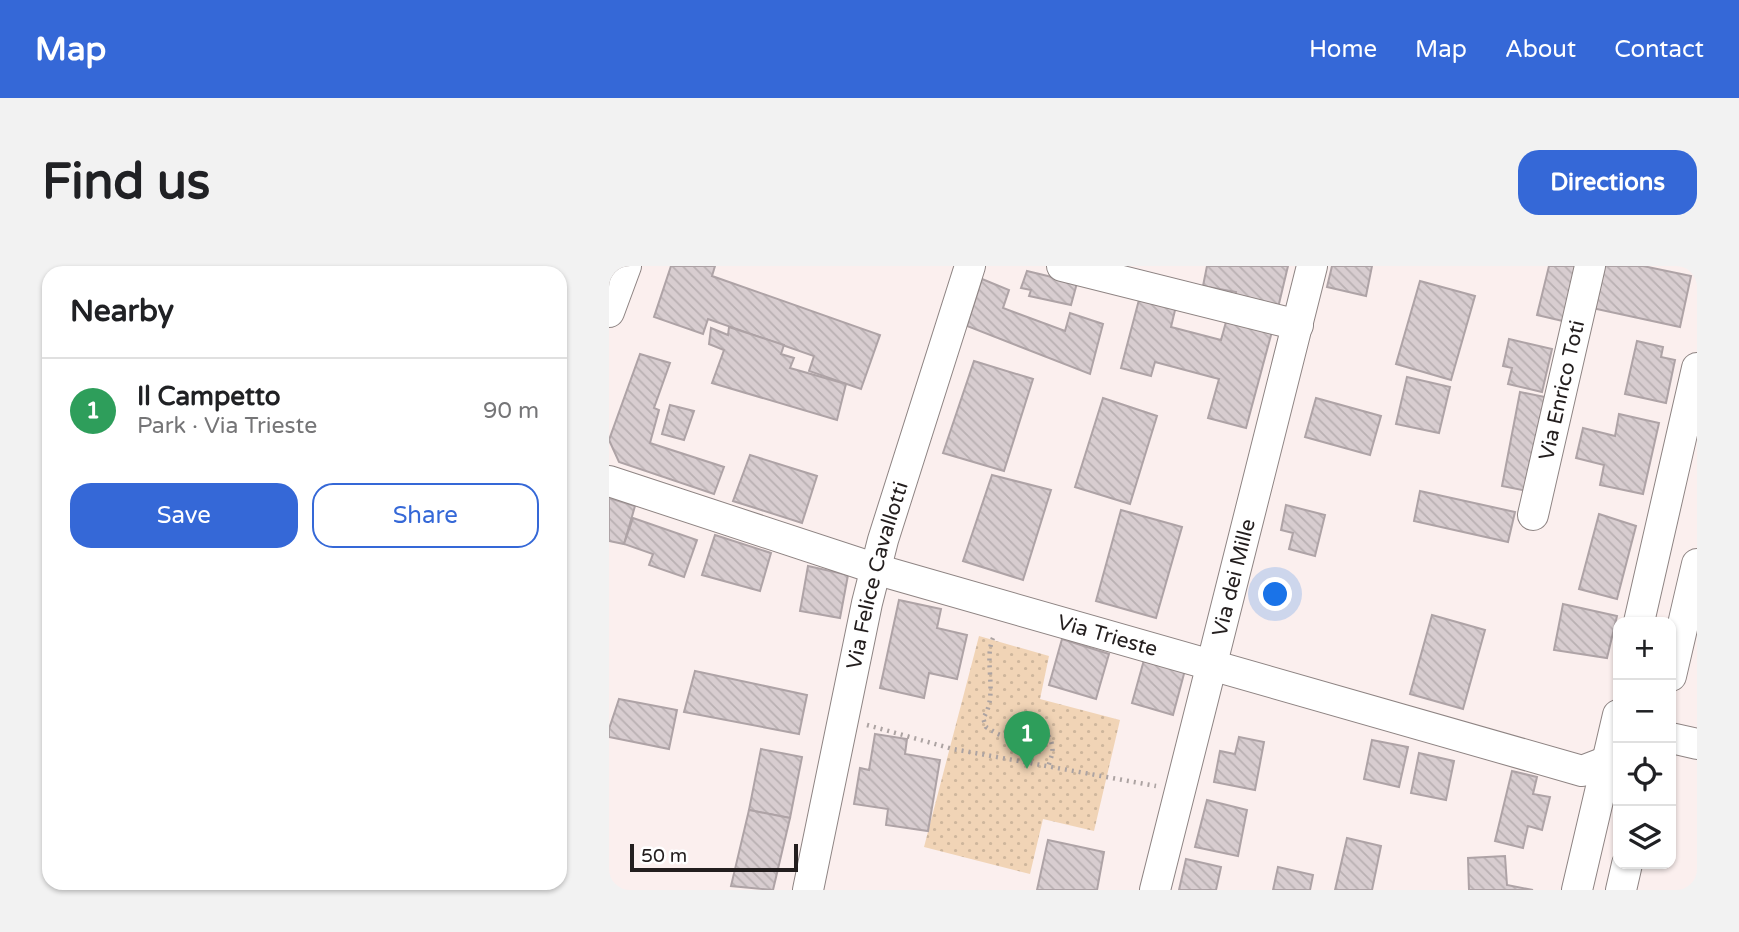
<!DOCTYPE html>
<meta charset="utf-8">
<style>
body{margin:0;font-family:"Varela Round",sans-serif;background:#f2f2f2;color:#202124}
.controls{position:absolute;right:21px;bottom:21px;display:grid;overflow:hidden;border-radius:14px;box-shadow:0 2px 5px #0004}
.controls button{width:63px;height:63px;display:grid;place-items:center;padding:0;border:0;border-bottom:2px solid #e0e0e0;background:#fff;color:#202124;font:35px sans-serif}
.scale{position:absolute;left:21px;bottom:18px;width:168px;box-sizing:border-box;padding-left:7px;border:4px solid #231e1e;border-top:0;font-size:19px;line-height:24px;white-space:nowrap;color:#231e1e;-webkit-text-stroke:5px #fff;paint-order:stroke}
.you{position:absolute;left:667px;top:329px;width:24px;height:24px;margin:-18px;border:5px solid #fff;border-radius:50%;background:#1a73e8;box-shadow:0 0 0 10px #1a73e833}
.badge{display:grid;place-items:center;width:46px;height:46px;border-radius:50%;background:#3568d7;color:#fff;font-size:23px;font-weight:700}
.pin{position:absolute;translate:-50% -58px;filter:drop-shadow(0 2px 4px #0008)}
.pin::after{content:'';position:absolute;top:37px;width:24px;height:21px;background:inherit;clip-path:polygon(0 0,100% 0,50% 100%)}
.list{margin:0;padding:0;list-style:none}
h2{display:flex;justify-content:space-between;align-items:center;height:91px;margin:0;padding:0 28px;font-size:30px}
h2 small{font-size:23px;font-weight:400;color:#757577}
.list li{display:grid;grid-template-columns:46px 1fr auto;gap:21px;align-items:center;box-sizing:border-box;height:105px;padding:0 28px;border-top:2px solid #e0e0e0}
.list b{display:block;font-size:26px;white-space:nowrap}
.list p{margin:0;font-size:23px;white-space:nowrap;color:#757577}
.list em{font-size:23px;font-style:normal;color:#757577}
.actions{display:flex;gap:14px;padding:21px 28px}
.actions a{flex:1;padding:16px 0;border:2px solid #3568d7;border-radius:21px;text-align:center;font-size:24px;color:#3568d7}
.actions .main{background:#3568d7;color:#fff}
.icon{flex:none;width:38px;height:38px;fill:none;stroke:currentColor;stroke-width:2;stroke-linecap:round;stroke-linejoin:round}
.map{position:relative;flex:none;width:1088px;height:624px;overflow:hidden;border-radius:21px}
header{display:flex;align-items:center;gap:42px;box-sizing:border-box;height:98px;padding:0 35px;background:#3568d7;color:#fff}
header strong{font-size:33px}
nav{display:flex;gap:38px;margin-inline-start:auto;font-size:24px}
.intro{display:flex;align-items:center;justify-content:space-between;box-sizing:border-box;height:168px;padding:0 42px}
h1{margin:0;font-size:49px}
.button{padding:18px 32px;border-radius:21px;background:#3568d7;color:#fff;font-size:24px;font-weight:700}
main{display:flex;gap:42px;padding:0 42px}
aside{flex:1;background:#fff;border-radius:21px;box-shadow:0 2px 5px #0004}
.map>svg:first-child{display:block}
.grass{fill:url(#grass-dots)}
.building{fill:url(#building-back-hatch);stroke:#aea3a6;stroke-width:2}
.lines{fill:none;stroke-linecap:round;stroke-linejoin:round}
.minor-casing{stroke:#8e8483;stroke-width:32}
.path{stroke:#aca3a2;stroke-width:4.5;stroke-dasharray:2 5;stroke-linecap:butt}
.minor{stroke:#fff;stroke-width:30}
.labels{text-anchor:middle;stroke-width:6;stroke-linejoin:round;paint-order:stroke}
.street-label{font-size:21px;fill:#231e1e;stroke:#fff}
</style>
<header>
<strong>Map</strong>
<nav><a>Home</a><a>Map</a><a>About</a><a>Contact</a></nav>
</header>
<div class="intro"><h1>Find us</h1><a class="button">Directions</a></div>
<main>
<aside>
<h2>Nearby<small></small></h2>
<ul class="list">
<li><span class="badge" style="background:#2e9e5b">1</span><div><b>Il Campetto</b><p>Park · Via Trieste</p></div><em>90 m</em></li>
</ul>
<div class="actions"><a class="main">Save</a><a>Share</a></div>
</aside>
<div class="map">
<svg width="1088" height="624" viewBox="0 0 1088 624">
<defs>
<pattern id="grass-dots" width="8" height="8" patternUnits="userSpaceOnUse" patternTransform="scale(1.75)"><rect width="8" height="8" fill="#f1d4b6"/><path d="M2 2h.1M6 6h.1" fill="none" stroke="#ceb69c" stroke-width="1.8" stroke-linecap="round"/></pattern>
<pattern id="building-back-hatch" width="6" height="6" patternUnits="userSpaceOnUse" patternTransform="scale(1.75)"><rect width="6" height="6" fill="#d8cdd0"/><path d="M-1 5l2 2M0 0l6 6M5-1l2 2" fill="none" stroke="#b9b0b2"/></pattern>
</defs>
<rect width="100%" height="100%" fill="#fbefee"/>
<path class="grass" d="M370,370l70,20 -9,43 80,21 -26,111 -51,-12 -13,55 -106,-27z"/>
<g class="building">
<path d="M62,0h44l-3,10 168,59 -19,54 -52,-18 5,-15 -106,-37 -5,15 -49,-17z"/>
<path d="M598,0h81l-11,46 -43,-9 2,-11 -33,-6z"/>
<path d="M723,0h40l-6,30 -39,-9z"/>
<path d="M940,0h31l-13,56 -30,-7z"/>
<path d="M992,0h42l48,10 -11,51 -88,-19z"/>
<path d="M418,5l50,12 -6,22 -42,-9 2,-6 -10,-2z"/>
<path d="M373,13l27,11 -6,18 62,23 5,-18 33,11 -13,50 -123,-48z"/>
<path d="M811,15l55,15 -24,84 -55,-16z"/>
<path d="M531,30l36,10 -5,21 50,13 8,-29 45,13 -28,104 -38,-10 11,-39 -64,-17 -4,14 -30,-8z"/>
<path d="M120,61l55,18 -3,9 13,4 -4,10 56,16 -9,36 -125,-37 12,-33 -15,-6 2,-16 17,7z"/>
<path d="M900,73l43,10 -10,43 -34,-8 4,-16 -9,-2z"/>
<path d="M1028,75l26,6 -2,10 14,3 -9,43 -41,-9z"/>
<path d="M31,88l30,9 -16,45 5,2 -9,33 74,24 -10,27 -95,-32 -10,-22z"/>
<path d="M365,95l59,18 -29,92 -61,-18z"/>
<path d="M798,111l43,10 -11,46 -43,-9z"/>
<path d="M911,126l30,6 -18,94 -30,-6z"/>
<path d="M494,132l54,18 -27,88 -55,-17z"/>
<path d="M707,132l65,18 -11,39 -65,-18z"/>
<path d="M61,139l24,6 -10,29 -22,-6z"/>
<path d="M1010,148l40,9 -16,71 -43,-9 4,-20 -28,-7 7,-30 32,8z"/>
<path d="M141,189l67,21 -15,47 -69,-22z"/>
<path d="M383,209l59,15 -28,90 -60,-19z"/>
<path d="M811,225l95,21 -7,30 -94,-21z"/>
<path d="M0,232l26,8 -11,38 -15,-3z"/>
<path d="M677,239l39,10 -10,41 -26,-7 4,-16 -12,-3z"/>
<path d="M512,244l61,17 -26,91 -60,-17z"/>
<path d="M990,248l37,12 -19,73 -38,-10z"/>
<path d="M24,252l64,22 -13,37 -35,-12 4,-11 -29,-10z"/>
<path d="M106,269l56,18 -11,38 -58,-16z"/>
<path d="M199,300l40,9 -8,43 -40,-7z"/>
<path d="M290,334l42,9 -4,19 30,7 -10,44 -28,-6 -5,25 -44,-10z"/>
<path d="M954,338l54,12 -10,42 -53,-8z"/>
<path d="M823,349l53,15 -22,79 -53,-15z"/>
<path d="M453,373l47,15 -13,45 -47,-14z"/>
<path d="M535,394l41,10 -12,45 -41,-12z"/>
<path d="M86,405l112,24 -8,39 -115,-22z"/>
<path d="M10,433l58,11 -8,39 -60,-12v-8z"/>
<path d="M266,468l32,5 -2,15 35,6 -12,71 -42,-6 2,-16 -34,-5 6,-36 9,2z"/>
<path d="M630,471l25,5 -9,48 -41,-8 6,-31 15,3z"/>
<path d="M763,474l36,7 -9,40 -35,-8z"/>
<path d="M152,483l41,8 -12,61 -41,-8z"/>
<path d="M810,487l35,8 -8,39 -35,-7z"/>
<path d="M903,505l25,6 -4,17 17,3 -8,33 -14,-4 -5,22 -28,-7z"/>
<path d="M598,534l40,10 -9,46 -43,-9z"/>
<path d="M140,544l41,8 -17,72 -42,-4z"/>
<path d="M738,572l34,8 -9,44h-37z"/>
<path d="M439,574l56,12 -7,38h-60z"/>
<path d="M896,590l2,29 26,5h-64l-1,-32z"/>
<path d="M577,593l35,8 -5,23h-37z"/>
<path d="M669,601l35,8 -3,15h-37z"/>
</g>
<g class="lines">
<g class="minor-casing">
<g id="minor">
<path d="M453,0l236,59"/>
<path d="M0,46l17,-46"/>
<path id="s1" d="M0,215l280,92 693,198 26,-10"/>
<path id="s2" d="M924,249l57,-249"/>
<path d="M1030,356l58,-254"/>
<path d="M1062,410l26,-112"/>
<path d="M1062,472l26,6"/>
<path id="s3" d="M199,624l59,-287 16,-63 87,-274"/>
<path id="s4" d="M546,624l157,-624"/>
<path d="M968,624l41,-175"/>
<path d="M1012,624l6,-26"/>
</g>
</g>
<g class="path">
<path d="M384,372c-10,23 6,58 -10,80l3,9c7,4 13,9 21,9 9,0 13,-4 21,-8 11,-5 22,5 24,17 2,7 -2,15 -4,22"/>
<path d="M258,459l86,24 203,37"/>
</g>
<use href="#minor" class="minor"/>
</g>
<g class="labels">
<g class="street-label">
<text dy="7" stroke="none"><textPath href="#s2" startOffset="128">Via Enrico Toti</textPath></text>
<text dy="7" stroke="none"><textPath href="#s3" startOffset="322">Via Felice Cavallotti</textPath></text>
<text dy="7" stroke="none"><textPath href="#s4" startOffset="322">Via dei Mille</textPath></text>
<text dy="7" stroke="none"><textPath href="#s1" startOffset="522">Via Trieste</textPath></text>
</g>
</g>
</svg>
<div class="controls">
<button>+</button>
<button>−</button>
<button><svg class="icon" aria-label="locate" viewBox="0 0 24 24"><circle cx="12" cy="12" r="6"/><path d="M12 2v4M12 18v4M2 12h4M18 12h4"/></svg></button>
<button><svg class="icon" aria-label="layers" viewBox="0 0 24 24"><path d="M12 4l9 5-9 5-9-5zM3 14l9 5 9-5"/></svg></button>
</div>
<div class="scale">50 m</div>
<div class="you"></div>
<div class="pin badge" style="left:418px;top:503px;background:#2e9e5b">1</div>
</div>
</main>
